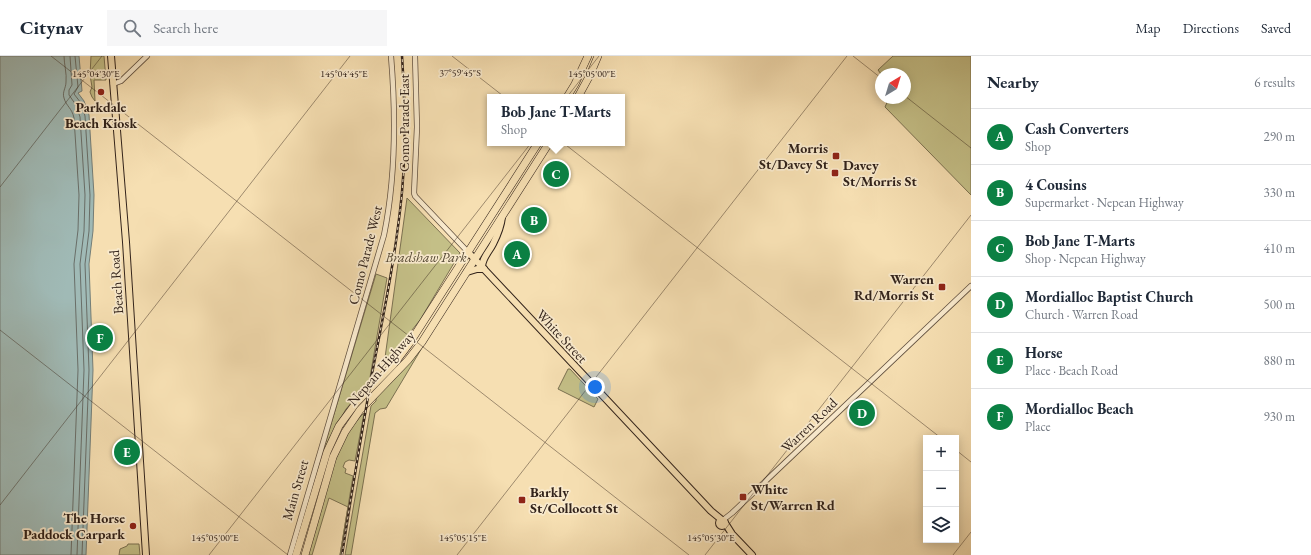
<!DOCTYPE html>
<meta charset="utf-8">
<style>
body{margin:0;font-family:"EB Garamond",serif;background:#f6f6f7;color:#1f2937}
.controls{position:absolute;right:12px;bottom:12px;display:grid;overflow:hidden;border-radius:0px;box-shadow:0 2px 10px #0003}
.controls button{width:36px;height:36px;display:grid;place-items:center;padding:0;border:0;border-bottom:1px solid #e0e1e3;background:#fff;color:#1f2937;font:20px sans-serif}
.compass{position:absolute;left:875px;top:12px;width:36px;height:36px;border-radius:50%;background:#fff;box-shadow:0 2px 10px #0003;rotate:38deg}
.you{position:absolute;left:595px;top:331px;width:14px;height:14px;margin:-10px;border:3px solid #fff;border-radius:50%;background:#1a73e8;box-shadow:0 0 0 6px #1a73e833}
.badge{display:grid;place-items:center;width:26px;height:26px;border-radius:50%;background:#0b8043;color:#fff;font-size:13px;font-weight:700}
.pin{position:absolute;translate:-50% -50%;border:2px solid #fff;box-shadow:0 1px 4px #0006}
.popup{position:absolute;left:487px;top:38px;width:138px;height:52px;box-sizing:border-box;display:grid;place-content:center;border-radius:0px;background:#fff;filter:drop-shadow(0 1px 3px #0005);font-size:13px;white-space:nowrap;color:#747a83}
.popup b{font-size:15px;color:#1f2937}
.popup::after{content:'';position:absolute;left:50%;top:100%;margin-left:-8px;border:8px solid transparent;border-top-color:#fff}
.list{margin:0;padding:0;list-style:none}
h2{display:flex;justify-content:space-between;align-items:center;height:52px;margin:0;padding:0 16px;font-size:17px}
h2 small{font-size:13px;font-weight:400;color:#747a83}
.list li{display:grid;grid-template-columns:26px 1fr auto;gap:12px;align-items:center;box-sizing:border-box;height:56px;padding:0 16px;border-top:1px solid #e0e1e3}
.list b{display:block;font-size:15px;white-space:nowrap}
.list p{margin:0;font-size:13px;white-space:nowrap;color:#747a83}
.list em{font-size:13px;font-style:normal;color:#747a83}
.icon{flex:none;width:22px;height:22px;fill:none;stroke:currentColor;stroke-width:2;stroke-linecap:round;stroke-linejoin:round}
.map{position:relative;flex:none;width:971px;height:499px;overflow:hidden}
header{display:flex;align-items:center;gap:24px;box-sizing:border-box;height:56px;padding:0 20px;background:#fff;border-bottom:1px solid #e0e1e3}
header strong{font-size:19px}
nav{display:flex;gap:22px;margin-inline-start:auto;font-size:14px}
.search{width:280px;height:36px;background:#f6f6f7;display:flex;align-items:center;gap:10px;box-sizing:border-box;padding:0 14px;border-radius:0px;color:#747a83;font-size:15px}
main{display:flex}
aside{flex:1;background:#fff}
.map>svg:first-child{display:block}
.green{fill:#c4bf87;stroke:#7b7151}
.water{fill:#a0bab6;stroke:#747e78}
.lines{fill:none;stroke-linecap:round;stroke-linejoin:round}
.shore{stroke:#696e68;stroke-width:1}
.minor-casing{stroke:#635241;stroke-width:6}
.major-casing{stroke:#32231b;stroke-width:8}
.highway-casing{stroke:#32231b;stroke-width:8}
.minor{stroke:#f9eacd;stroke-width:4.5}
.major{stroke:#f6dfb2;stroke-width:6}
.highway{stroke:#f6dfb2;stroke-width:7}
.rail-casing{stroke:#32231b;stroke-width:2.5}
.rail{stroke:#f9eacd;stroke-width:1;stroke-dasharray:3;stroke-linecap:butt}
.ticks{fill:none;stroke:#32231b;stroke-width:1;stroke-opacity:0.45}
.poi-dot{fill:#8f2418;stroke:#f9eacd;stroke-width:1.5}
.labels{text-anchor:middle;stroke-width:3.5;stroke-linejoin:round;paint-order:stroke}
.poi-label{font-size:14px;font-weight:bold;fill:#32231b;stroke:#f9eacd;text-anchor:end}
.street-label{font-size:14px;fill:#32231b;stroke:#f9eacd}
.park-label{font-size:14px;font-style:italic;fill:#564a36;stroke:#f9eacd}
.ticks-label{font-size:10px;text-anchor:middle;fill:#32231b;stroke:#f9eacd;stroke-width:3.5;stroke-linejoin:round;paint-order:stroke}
</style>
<header>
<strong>Citynav</strong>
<div class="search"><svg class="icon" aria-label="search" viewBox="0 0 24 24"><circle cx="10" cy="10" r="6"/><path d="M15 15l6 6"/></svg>Search here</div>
<nav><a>Map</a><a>Directions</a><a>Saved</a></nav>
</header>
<main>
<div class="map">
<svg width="971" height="499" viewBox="0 0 971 499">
<rect width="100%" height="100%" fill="#f6dfb2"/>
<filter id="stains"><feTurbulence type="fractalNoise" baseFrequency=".005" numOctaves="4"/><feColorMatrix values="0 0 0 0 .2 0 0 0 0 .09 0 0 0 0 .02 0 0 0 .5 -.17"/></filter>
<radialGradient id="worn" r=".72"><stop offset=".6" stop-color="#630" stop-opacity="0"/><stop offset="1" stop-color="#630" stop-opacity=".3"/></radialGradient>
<g class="green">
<path d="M91,0h13l2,24h-12l1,21 -3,-4 -2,-5 2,-5 -2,-12z"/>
<path d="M893,0h78v139l-86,-88 4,-9h16v-24h-24l-3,-4z"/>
<path d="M407,142l53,55 -40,67 -36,45z"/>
<path d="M376,218l11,4 -18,105 -23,26 -17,30 -5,12h-1z"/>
<path d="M429,280l-43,72 -6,1 -5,4 -24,142h-6l26,-149 5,-5v-3z"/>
<path d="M568,313h2l28,30 -4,8 -36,-18z"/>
<path d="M364,357l-9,48 -6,-1 -4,2 -2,5 3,2 -1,4 8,3 -13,79 8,-48 -19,-9 -17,57h-4c6,-20 12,-40 17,-60 8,-29 16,-60 39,-82z"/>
<path d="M128,488h11l1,11h-21l1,-6 7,-3z"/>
</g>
<path class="water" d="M0,0h79l3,35 -4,2 6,8 5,14 5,80 -1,36 -4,33 4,106 -7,185h-86z"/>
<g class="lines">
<g class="shore">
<path d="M64,0c0,8 3,18 2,26 0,6 -4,10 -2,16 2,8 8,10 10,20l5,77 -1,35 -4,34 4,106 -7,185"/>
<path d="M70,0l2,29 -3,5v5l7,10 4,12 5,78 -1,36 -4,33 4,106 -7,185"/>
<path d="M75,0l3,31 -4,7 7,9 4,13 5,79 -1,36 -4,33 4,106 -7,185"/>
</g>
<g class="minor-casing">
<g id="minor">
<path d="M415,0l2,71 -3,66 1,3 53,56"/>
<path d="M113,28l8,-3 26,-25"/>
<path d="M723,464l9,-7 239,-227"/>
<path d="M290,499l94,-320c12,-59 12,-119 7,-179"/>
</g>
</g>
<g class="major-casing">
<g id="major">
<path d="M111,0l15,186 20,313"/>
<path d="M468,196l243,259 11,9"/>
<path d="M482,211c0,-9 7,-15 11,-23 4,-8 8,-17 9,-27"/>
<path d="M467,216l10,-3h7"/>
<circle cx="722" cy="467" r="3"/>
<path d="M725,467l7,11 20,21"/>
</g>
</g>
<g class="highway-casing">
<g id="highway">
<path d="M567,41l8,-13 13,-28"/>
<path d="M578,41l12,-22 8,-19"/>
<path d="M296,499l31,-103 12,-26 17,-23 38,-39 15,-20 129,-201"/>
<path d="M305,499l28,-98 12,-25 15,-22 48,-50 14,-18 127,-199"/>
</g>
</g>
<use href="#minor" class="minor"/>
<use href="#major" class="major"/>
<use href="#highway" class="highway"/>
<g class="rail-casing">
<path id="rail" d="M342,499c9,-59 19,-117 29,-176 12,-62 25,-124 31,-187 4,-45 3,-91 0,-136"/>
</g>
<use href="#rail" class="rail"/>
</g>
<path class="ticks" d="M51,0l638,499M452,0l489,382M853,0l28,22M905,40l66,52M0,131l102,-131M0,274l288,225M956,394l15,12M0,449l350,-449M209,499l390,-499M457,499l390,-499M705,499l266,-340M953,499l18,-23"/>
<g class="poi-dot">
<circle cx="101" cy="36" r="4"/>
<rect x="832" y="96" width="8" height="8" rx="2"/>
<rect x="831" y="113" width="8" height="8" rx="2"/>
<rect x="938" y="227" width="8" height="8" rx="2"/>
<rect x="739" y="437" width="8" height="8" rx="2"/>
<rect x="518" y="440" width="8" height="8" rx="2"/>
<circle cx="133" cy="470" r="4"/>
</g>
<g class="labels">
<g class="poi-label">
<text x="101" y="56" text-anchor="middle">Parkdale<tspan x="101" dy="16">Beach Kiosk</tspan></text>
<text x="828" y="97">Morris<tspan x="828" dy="16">St/Davey St</tspan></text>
<text x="843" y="114" text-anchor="start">Davey<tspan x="843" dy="16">St/Morris St</tspan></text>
<text x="934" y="228">Warren<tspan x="934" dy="16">Rd/Morris St</tspan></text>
<text x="751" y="438" text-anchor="start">White<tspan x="751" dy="16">St/Warren Rd</tspan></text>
<text x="530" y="441" text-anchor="start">Barkly<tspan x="530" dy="16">St/Collocott St</tspan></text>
<text x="125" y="467">The Horse<tspan x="125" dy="16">Paddock Carpark</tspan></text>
</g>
<g class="street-label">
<text transform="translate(404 67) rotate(-90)" y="5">Como Parade East</text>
<text transform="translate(365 199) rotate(-76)" y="5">Como Parade West</text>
<text transform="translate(116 226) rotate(-94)" y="5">Beach Road</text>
<text transform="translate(562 280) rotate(47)" y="5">White Street</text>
<text transform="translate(381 312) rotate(-49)" y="5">Nepean Highway</text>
<text transform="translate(809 369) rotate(-44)" y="5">Warren Road</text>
<text transform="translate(295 434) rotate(-74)" y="5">Main Street</text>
</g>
<g class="park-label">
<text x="426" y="206">Bradshaw Park</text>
</g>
</g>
<g class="ticks-label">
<text x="460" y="20">37°59'45"S</text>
<text x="96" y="21">145°04'30"E</text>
<text x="344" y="21">145°04'45"E</text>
<text x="592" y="21">145°05'00"E</text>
<text x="215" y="485">145°05'00"E</text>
<text x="463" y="485">145°05'15"E</text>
<text x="711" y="485">145°05'30"E</text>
</g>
<rect width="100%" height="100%" filter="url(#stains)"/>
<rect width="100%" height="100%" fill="url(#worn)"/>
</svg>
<div class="controls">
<button>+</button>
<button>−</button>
<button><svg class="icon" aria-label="layers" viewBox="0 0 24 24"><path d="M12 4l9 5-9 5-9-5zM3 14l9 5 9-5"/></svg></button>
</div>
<svg class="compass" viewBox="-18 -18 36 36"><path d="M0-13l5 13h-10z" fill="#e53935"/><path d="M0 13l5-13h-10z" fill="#747a83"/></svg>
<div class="you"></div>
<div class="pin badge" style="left:517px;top:198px">A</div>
<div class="pin badge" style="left:534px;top:164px">B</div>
<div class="pin badge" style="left:556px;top:118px">C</div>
<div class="popup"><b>Bob Jane T-Marts</b>Shop</div>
<div class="pin badge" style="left:862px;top:357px">D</div>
<div class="pin badge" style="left:127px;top:396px">E</div>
<div class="pin badge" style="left:100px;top:282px">F</div>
</div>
<aside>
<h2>Nearby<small>6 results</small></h2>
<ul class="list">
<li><span class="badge">A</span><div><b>Cash Converters</b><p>Shop</p></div><em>290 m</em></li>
<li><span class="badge">B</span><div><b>4 Cousins</b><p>Supermarket · Nepean Highway</p></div><em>330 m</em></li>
<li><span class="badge">C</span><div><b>Bob Jane T-Marts</b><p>Shop · Nepean Highway</p></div><em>410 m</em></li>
<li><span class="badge">D</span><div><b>Mordialloc Baptist Church</b><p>Church · Warren Road</p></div><em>500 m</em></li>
<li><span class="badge">E</span><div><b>Horse</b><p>Place · Beach Road</p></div><em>880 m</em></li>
<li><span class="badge">F</span><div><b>Mordialloc Beach</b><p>Place</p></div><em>930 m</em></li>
</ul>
</aside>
</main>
